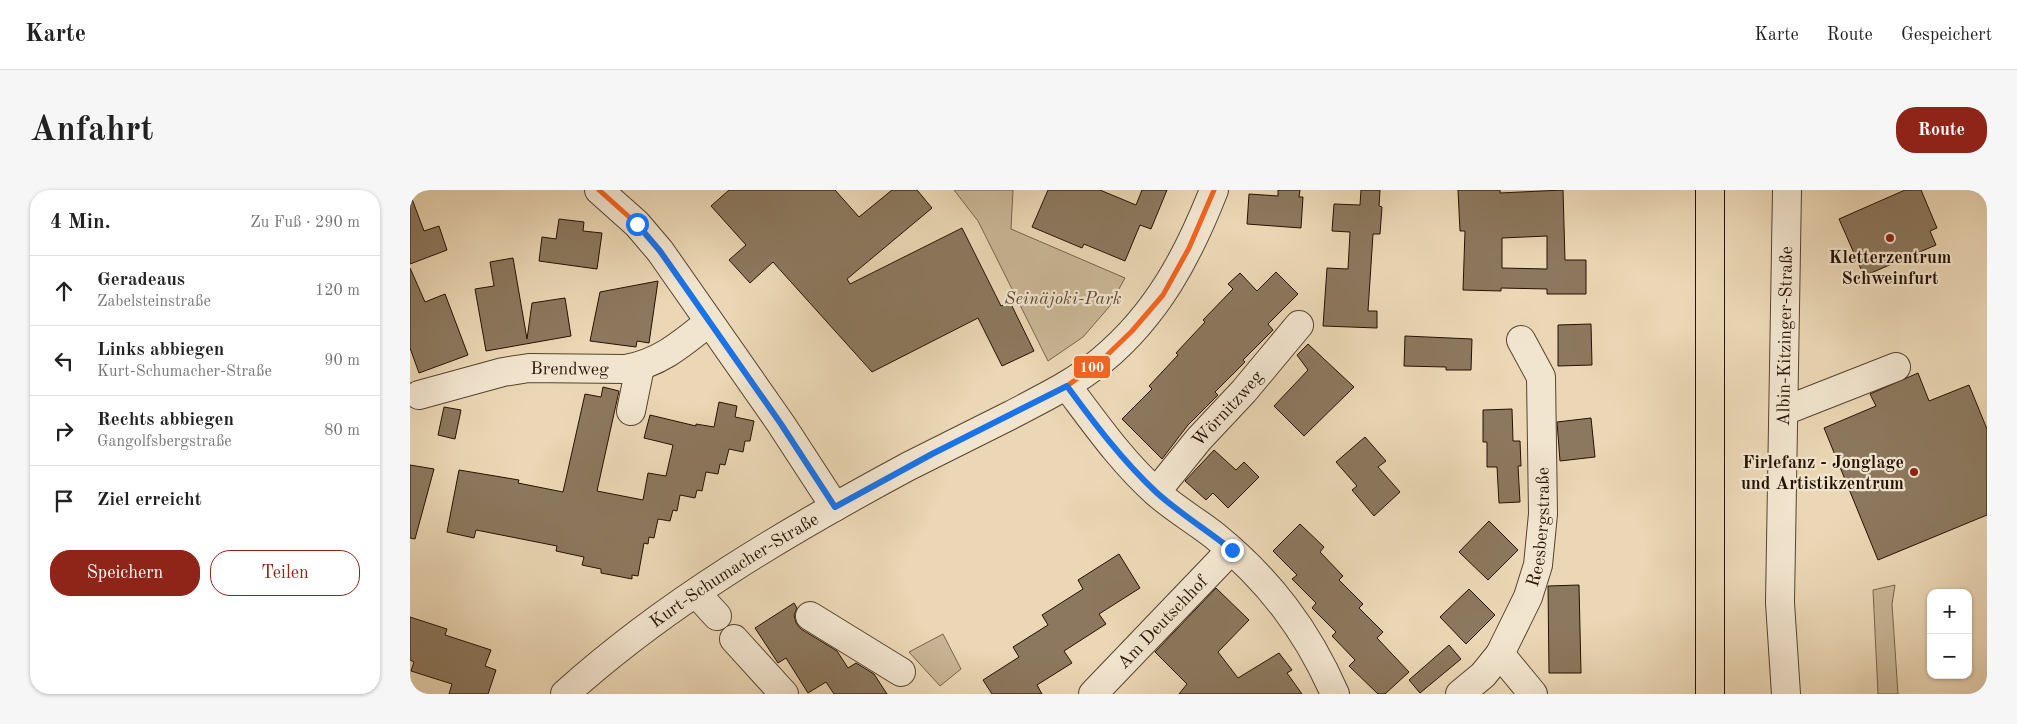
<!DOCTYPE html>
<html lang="de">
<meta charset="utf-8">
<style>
body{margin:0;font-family:"Old Standard TT",serif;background:#f6f6f6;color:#222}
.controls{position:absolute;right:15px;bottom:15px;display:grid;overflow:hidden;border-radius:10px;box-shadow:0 1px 4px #0004}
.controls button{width:45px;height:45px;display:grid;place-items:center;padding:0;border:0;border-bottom:1px solid #e0e0e0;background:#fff;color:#222;font:25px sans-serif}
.stop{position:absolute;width:15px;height:15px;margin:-11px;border:4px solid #1a73e8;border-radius:50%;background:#fff}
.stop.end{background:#1a73e8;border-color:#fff;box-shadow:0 1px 5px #0008}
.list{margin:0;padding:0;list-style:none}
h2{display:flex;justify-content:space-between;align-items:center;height:65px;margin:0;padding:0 20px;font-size:21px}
h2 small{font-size:16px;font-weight:400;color:#767676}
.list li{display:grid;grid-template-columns:32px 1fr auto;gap:15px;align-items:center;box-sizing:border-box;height:70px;padding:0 20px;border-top:1px solid #e0e0e0}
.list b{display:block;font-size:19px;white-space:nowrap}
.list p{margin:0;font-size:16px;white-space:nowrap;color:#767676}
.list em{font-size:16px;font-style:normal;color:#767676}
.actions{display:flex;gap:10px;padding:15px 20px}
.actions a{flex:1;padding:11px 0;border:1px solid #8f2418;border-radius:20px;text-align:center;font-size:18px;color:#8f2418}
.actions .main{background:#8f2418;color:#fff}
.icon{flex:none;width:28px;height:28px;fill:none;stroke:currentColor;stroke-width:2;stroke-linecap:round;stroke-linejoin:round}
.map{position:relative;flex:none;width:1577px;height:504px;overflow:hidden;border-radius:20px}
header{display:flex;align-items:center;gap:30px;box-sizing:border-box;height:70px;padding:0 25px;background:#fff;border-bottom:1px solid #e0e0e0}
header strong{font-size:24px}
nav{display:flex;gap:28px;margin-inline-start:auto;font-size:18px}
.intro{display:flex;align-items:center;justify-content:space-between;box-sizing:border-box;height:120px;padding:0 30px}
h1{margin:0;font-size:35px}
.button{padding:12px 22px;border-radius:20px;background:#8f2418;color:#fff;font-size:18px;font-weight:700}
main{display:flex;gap:30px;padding:0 30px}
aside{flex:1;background:#fff;border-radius:20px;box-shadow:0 1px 4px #0004}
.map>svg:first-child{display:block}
.green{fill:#c9b696;stroke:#77644b}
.building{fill:#8c785e;stroke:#251200;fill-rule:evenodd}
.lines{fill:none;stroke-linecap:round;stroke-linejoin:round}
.minor-casing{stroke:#56432d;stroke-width:30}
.major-casing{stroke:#251200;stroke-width:30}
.minor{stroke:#f2e5cf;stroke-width:28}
.major{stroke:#ebd7b5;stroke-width:28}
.bus-1-casing{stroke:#f2e5cf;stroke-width:9}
.bus-1{stroke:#f26522;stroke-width:5}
.route{stroke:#1a73e8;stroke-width:6}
.poi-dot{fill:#8f2418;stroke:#f2e5cf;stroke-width:2}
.labels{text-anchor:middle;stroke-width:4.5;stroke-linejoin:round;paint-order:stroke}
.poi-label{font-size:18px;font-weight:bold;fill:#251200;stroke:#f2e5cf}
.park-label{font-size:18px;font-style:italic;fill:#5e4b34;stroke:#f2e5cf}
.street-label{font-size:18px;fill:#251200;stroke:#f2e5cf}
.line-badge{stroke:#f2e5cf;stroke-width:2}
.badge-label{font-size:14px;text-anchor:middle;font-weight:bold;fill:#fff}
</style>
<header>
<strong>Karte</strong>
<nav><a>Karte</a><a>Route</a><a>Gespeichert</a></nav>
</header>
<div class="intro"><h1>Anfahrt</h1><a class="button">Route</a></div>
<main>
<aside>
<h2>4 Min.<small>Zu Fuß · 290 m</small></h2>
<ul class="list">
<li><svg class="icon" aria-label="ahead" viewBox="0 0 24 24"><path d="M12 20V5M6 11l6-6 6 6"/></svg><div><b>Geradeaus</b><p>Zabelsteinstraße</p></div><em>120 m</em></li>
<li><svg class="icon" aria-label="left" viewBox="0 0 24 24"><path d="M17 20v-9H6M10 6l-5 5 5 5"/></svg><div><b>Links abbiegen</b><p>Kurt-Schumacher-Straße</p></div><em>90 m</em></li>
<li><svg class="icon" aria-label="right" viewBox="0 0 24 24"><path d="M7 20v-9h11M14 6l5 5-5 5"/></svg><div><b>Rechts abbiegen</b><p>Gangolfsbergstraße</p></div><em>80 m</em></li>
<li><svg class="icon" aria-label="arrive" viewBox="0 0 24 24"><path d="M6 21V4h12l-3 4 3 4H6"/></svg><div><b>Ziel erreicht</b></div></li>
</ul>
<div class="actions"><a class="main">Speichern</a><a>Teilen</a></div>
</aside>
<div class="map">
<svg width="1577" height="504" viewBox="0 0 1577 504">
<rect width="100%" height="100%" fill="#ebd7b5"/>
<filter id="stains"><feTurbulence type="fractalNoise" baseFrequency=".004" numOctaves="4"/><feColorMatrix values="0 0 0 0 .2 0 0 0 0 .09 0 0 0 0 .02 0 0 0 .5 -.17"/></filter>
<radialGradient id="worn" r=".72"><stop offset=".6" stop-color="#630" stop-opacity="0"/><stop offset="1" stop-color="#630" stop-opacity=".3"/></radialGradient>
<g class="green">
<path d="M544,0h59l-2,39 114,49 -16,29 -26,30 -35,24 -70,-140z"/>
<path d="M1485,395l-3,19 6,90h-20l-5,-104z"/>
<path d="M533,444l18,35 -21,17 -31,-34z"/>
</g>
<g class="building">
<path d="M319,0h106l24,27 33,-27h25l15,18 -85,71 3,5 112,-56 39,78 9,-4 24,49 -32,15 -24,-48 -106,54 -99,-110 -23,21 -21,-23 17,-15 -35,-39z"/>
<path d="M638,0h52l36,15 6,-15h25l-16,39 -11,-4 -15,36 -41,-17 -2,4 -50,-21z"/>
<path d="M868,0h22l-1,7h4l-2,31 -54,-4 2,-30 29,2z"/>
<path d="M951,0h19l-1,16 3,1 -2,27h-7l-5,77h9v17l-54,-2 4,-58 21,1 2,-37 -18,-1 2,-27 26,1z"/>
<path d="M1048,0h42v3l63,-3 2,70h21v34h-39v-5l-46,-1v3l-38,-1 2,-59h-5zM1137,46v33l-45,-1v-30z"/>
<path d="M1495,0h16l16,38 -7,3 6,14 -72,31 -25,-57z"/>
<path d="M0,9h2l12,32 15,-5 8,24 -37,14z"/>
<path d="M149,29l25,3 -1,9 19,2 -5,36 -58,-8 3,-24 14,2z"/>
<path d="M103,68l14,81 5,-36 33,-5 6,38 -85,15 -11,-62 19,-3 -4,-24z"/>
<path d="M0,78l15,34 20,-8 23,61 -49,18 -9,-25z"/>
<path d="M866,82l22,22 -30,30 5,6 -30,30 2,2 -30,30 3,3 -30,30 -26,34 -40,-40 30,-30 -3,-3 29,-31 -2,-2 29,-31 -2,-2 30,-31 -5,-5 12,-11 17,18z"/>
<path d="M248,91l-9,62 -12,-2 -1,6 -46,-6 10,-49z"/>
<path d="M1181,134l1,41 -34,1v-41z"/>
<path d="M995,146l67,3 -1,31h-25v-3l-42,-1z"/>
<path d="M898,154l46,43 -50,49 -30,-30 34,-36 -11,-15z"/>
<path d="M1508,183l11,28 40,-16 18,44v86l-109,45 -54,-132 52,-22 -6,-12z"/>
<path d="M193,197l16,4 -22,100 46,9 5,-27 18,3 7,-31 -29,-7 6,-23 46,11v-2l18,3 5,-25 18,4 -2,11 19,4 -4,20h-5l-2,11 -14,-3 -4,16 -5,-1 -2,10 -12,-2 -4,19 -5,-1 -2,8 -15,-3 -3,16 -4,-1 -3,11 -12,-2 -4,19 -5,-1 -1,7 -4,-1 -6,33 -6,-1v4l-31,-6v-4l-19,-4 2,-8 -28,-6 1,-5 -81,-16 -2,8 -27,-6 12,-62 60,10 -1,3 45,9 22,-98 16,3z"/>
<path d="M34,217l17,3 -6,29 -17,-4z"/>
<path d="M1102,219l1,32h7l1,25h-3l2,36 -21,1 -2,-36h-10v-25h-4v-32z"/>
<path d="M1181,228l4,39 -35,4 -3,-39z"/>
<path d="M955,247l21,24 -8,6 22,25 -26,24 -22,-26 5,-4 -21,-24z"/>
<path d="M804,260l22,20 8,-8 15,15 -31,31 -15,-15 -7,7 -21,-19z"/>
<path d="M0,275l24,4 -19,70 -5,-1z"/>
<path d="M1079,331l29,29 -30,30 -29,-28z"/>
<path d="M890,334l24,23 -4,5 23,24 -4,4 24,24 -4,4 24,24 -6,6 32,34 -24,22h-7l-29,-28 6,-6 -23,-24 4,-4 -24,-24 4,-5 -24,-24 5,-4 -24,-24z"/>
<path d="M709,364l21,34 -41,26 7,10 -42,27 8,12 -35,22 5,9h-50l-9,-14 36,-23 -6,-10 35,-22 -6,-10 41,-26 -5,-9z"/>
<path d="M1169,395l2,88h-32l-1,-87z"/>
<path d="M806,398l33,32 -31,32 20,26 41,-25 13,17 -5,3 15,21h-123l8,-10 -32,-32z"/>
<path d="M1059,399l26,26 -29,29 -26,-27z"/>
<path d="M384,413l3,5 -3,7 2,8 5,6 36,22 11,17 8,-5 18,11 13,20h-53l-8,-12 -18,11 -22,-35 -8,5 -23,-35z"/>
<path d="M0,427l37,12 -2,6 46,15 -6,16 11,4 -8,24h-39l3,-10 -41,-13 3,-9 -4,-2z"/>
<path d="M1039,455l12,14 -41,34 -11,-13z"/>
</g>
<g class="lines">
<g class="minor-casing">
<g id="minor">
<path d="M189,0l38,34 23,27 121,173 54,83"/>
<path d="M657,196c28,37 55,76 90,107 18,16 39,28 58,43 54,44 92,94 120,158"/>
<path id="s1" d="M9,205l84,-23 26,-4 96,1c34,-5 58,-26 84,-47"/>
<path d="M221,221l9,-44"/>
<path d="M1374,221l112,-44"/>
<path id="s2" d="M746,302l43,-53 45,-48 55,-66"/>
<path d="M286,403l21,23"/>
<path d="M400,426l91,56"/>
<path d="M324,449l50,55"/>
<path d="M1090,464l33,40"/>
<path id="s3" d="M155,504c102,-92 223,-163 344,-228 34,-17 68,-34 102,-51 32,-17 62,-31 90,-54 56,-46 87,-105 113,-171"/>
<path id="s4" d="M683,504l138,-144"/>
<path id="s5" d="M1050,504l23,-19 17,-21 28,-57 10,-32 5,-51 -2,-137 -20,-37"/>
<path id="s6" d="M1376,504l-6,-91 7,-413"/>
</g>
</g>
<g class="major-casing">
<path id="major" d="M1300,504v-504"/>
</g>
<use href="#minor" class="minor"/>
<use href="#major" class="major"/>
<g class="bus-1-casing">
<g id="bus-1">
<path d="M189,0l38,34 23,27 121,173 54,83"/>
<path d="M425,317l97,-53 135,-68 35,-26 30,-29 31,-36 26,-47 25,-58"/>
</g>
</g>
<use href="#bus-1" class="bus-1"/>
</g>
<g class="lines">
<path class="route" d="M227,34l23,27 121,173 54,83 97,-53 135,-68c27,37 55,74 89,106 23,21 51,38 76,58"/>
</g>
<g class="poi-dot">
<circle cx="1480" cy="48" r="5"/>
<circle cx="1504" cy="282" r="5"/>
</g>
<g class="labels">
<g class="poi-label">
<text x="1480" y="73">Kletterzentrum<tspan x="1480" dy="21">Schweinfurt</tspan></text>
<text x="1494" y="278" text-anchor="end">Firlefanz - Jonglage<tspan x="1494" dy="21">und Artistikzentrum</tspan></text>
</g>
<g class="park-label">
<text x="653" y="114">Seinäjoki-Park</text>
</g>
<g class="street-label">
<text dy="6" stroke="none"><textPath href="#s6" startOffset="358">Albin-Kitzinger-Straße</textPath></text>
<text dy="6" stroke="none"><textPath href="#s1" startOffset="154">Brendweg</textPath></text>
<text dy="6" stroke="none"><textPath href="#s2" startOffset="110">Wörnitzweg</textPath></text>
<text dy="6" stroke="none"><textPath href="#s5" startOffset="192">Reesbergstraße</textPath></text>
<text dy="6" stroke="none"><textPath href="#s3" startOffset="210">Kurt-Schumacher-Straße</textPath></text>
<text dy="6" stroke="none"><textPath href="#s4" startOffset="100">Am Deutschhof</textPath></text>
</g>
</g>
<rect class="line-badge" x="663" y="165" width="38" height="24" rx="5" fill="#f26522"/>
<g class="badge-label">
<text x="682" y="182">100</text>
</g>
<rect width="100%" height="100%" filter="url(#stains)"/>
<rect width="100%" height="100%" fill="url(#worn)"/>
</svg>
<div class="controls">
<button>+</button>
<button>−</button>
</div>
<div class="stop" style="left:227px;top:34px"></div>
<div class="stop end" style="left:822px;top:360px"></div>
</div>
</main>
